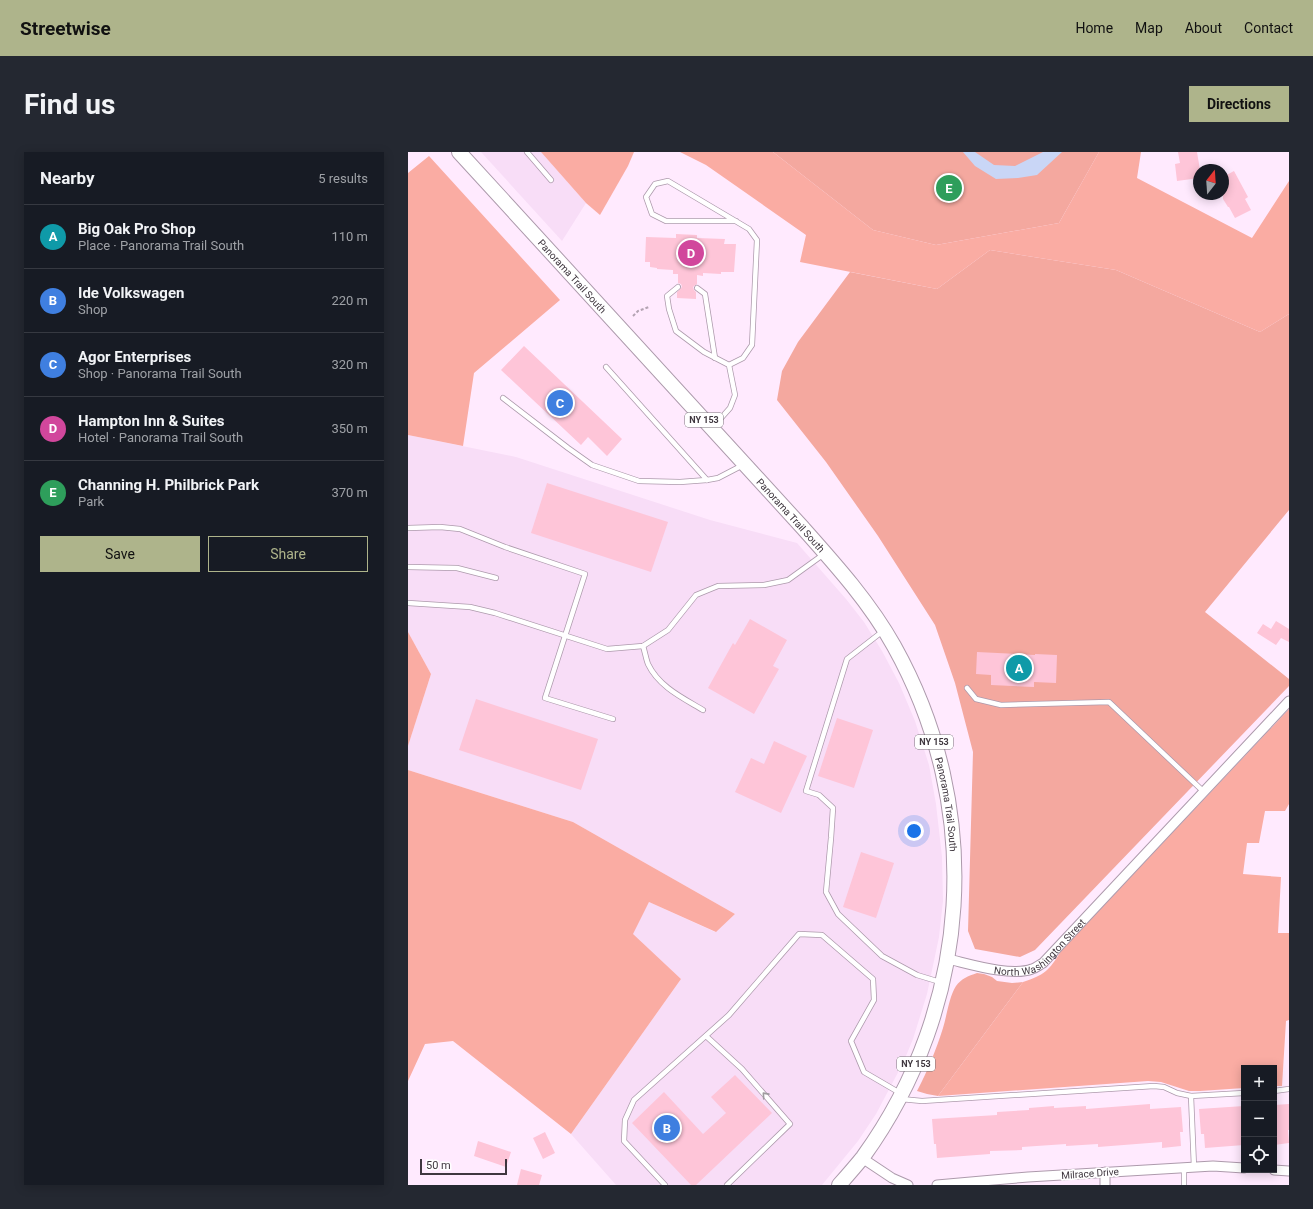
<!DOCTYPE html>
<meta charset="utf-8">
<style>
body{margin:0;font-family:Roboto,sans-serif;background:#242831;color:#f1f3f6}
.controls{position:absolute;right:12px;bottom:12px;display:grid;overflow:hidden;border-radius:0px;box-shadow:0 2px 10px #0003}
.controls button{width:36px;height:36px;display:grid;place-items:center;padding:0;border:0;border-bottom:1px solid #363941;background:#171b24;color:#f1f3f6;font:20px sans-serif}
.compass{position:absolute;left:785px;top:12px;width:36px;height:36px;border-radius:50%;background:#171b24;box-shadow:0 2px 10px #0003;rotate:17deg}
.scale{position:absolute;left:12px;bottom:10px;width:87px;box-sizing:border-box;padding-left:4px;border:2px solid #3f373f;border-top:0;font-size:11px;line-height:14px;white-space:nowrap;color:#3f373f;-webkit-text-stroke:3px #fff;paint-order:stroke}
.you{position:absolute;left:506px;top:679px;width:14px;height:14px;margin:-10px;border:3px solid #fff;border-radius:50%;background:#1a73e8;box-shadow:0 0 0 6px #1a73e833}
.badge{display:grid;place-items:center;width:26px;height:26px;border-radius:50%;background:#aeb48b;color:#fff;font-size:13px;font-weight:700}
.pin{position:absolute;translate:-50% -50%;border:2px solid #fff;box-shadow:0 1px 4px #0006}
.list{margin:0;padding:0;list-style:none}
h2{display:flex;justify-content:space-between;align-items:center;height:52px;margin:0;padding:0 16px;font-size:17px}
h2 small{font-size:13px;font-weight:400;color:#9ea1a6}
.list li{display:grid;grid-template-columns:26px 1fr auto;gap:12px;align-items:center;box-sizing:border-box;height:64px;padding:0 16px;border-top:1px solid #363941}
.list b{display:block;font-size:15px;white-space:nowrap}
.list p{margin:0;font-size:13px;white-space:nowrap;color:#9ea1a6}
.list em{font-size:13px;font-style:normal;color:#9ea1a6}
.actions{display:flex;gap:8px;padding:12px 16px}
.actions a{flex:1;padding:9px 0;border:1px solid #aeb48b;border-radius:0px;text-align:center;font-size:14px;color:#aeb48b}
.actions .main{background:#aeb48b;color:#111}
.icon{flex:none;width:22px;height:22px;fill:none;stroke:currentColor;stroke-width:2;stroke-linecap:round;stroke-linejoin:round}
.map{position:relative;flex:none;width:881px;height:1033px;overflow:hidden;border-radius:0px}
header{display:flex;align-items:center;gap:24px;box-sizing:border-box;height:56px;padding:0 20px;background:#aeb48b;color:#111}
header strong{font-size:19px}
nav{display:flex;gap:22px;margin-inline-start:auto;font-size:14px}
.intro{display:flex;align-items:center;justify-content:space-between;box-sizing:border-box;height:96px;padding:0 24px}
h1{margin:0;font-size:28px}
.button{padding:10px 18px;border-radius:0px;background:#aeb48b;color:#111;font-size:14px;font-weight:700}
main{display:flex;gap:24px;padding:0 24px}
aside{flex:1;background:#171b24;border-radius:0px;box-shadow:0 2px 10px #0003}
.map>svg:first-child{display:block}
.built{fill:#f8ddf7}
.green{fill:#f4a89f}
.forest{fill:#faaca3}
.water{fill:#c9d6f6}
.building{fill:#fec5d8}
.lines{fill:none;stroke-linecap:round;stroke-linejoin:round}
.service-casing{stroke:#ad9aac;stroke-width:6}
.minor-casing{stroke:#ad9aac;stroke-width:11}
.primary-casing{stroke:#ad9aac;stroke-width:16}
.path{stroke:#b3a3b2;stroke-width:2;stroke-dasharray:3 2;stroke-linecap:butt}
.service{stroke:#fff;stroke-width:4.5}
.minor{stroke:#fff;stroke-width:9}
.primary{stroke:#fff;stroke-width:14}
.oneway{stroke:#9f9b9f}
.labels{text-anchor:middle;stroke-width:3.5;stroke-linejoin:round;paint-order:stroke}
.shield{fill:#fff;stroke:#797379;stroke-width:1}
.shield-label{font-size:9px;font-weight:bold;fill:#3f373f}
.street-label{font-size:10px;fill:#3f373f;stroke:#fff}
</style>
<header>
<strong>Streetwise</strong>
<nav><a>Home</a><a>Map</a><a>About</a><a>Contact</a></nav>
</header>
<div class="intro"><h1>Find us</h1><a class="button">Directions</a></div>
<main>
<aside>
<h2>Nearby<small>5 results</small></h2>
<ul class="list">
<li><span class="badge" style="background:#0f9aa8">A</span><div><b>Big Oak Pro Shop</b><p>Place · Panorama Trail South</p></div><em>110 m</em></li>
<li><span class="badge" style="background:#3f7fe0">B</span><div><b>Ide Volkswagen</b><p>Shop</p></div><em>220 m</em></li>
<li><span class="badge" style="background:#3f7fe0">C</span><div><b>Agor Enterprises</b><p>Shop · Panorama Trail South</p></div><em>320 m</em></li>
<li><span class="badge" style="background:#d1479c">D</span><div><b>Hampton Inn &amp; Suites</b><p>Hotel · Panorama Trail South</p></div><em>350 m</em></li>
<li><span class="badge" style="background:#2e9e5b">E</span><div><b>Channing H. Philbrick Park</b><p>Park</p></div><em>370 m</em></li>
</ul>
<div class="actions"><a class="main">Save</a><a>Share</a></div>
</aside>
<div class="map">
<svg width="881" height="1033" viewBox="0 0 881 1033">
<rect width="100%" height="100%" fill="#ffeafe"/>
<g class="built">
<path d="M73,0h60l45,51 -24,38z"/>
<path d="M0,283l108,22 194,63 87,23 49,56 18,23 18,29 17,32 16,38 14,44 7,39 6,53 1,44 -4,36 -12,57 -14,45 -10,24 -27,51 -18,27 -36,44h-206l-45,-51 110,-155 -49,-45 17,-32 66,30 20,-18 -162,-92 -165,-52v-24l23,-72 -23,-42z"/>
</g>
<g class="green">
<path d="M365,0h326l-40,71 -123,22 -63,-15z"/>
<path d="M582,98l126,20 144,62 29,-18v196l-84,102 84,67v7l-254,264 -15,7 -45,-8 -7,-18 5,-179 -18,-69 -20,-58 -57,-89 -52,-74 -49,-62 5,-29 16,-29 52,-70 87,17z"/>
<path d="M569,821l7,1 8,3 5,4 15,2 11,-1 -85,114 -11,-2 -10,-3c11,-21 19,-41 26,-63 4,-13 6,-31 13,-42 5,-7 12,-10 21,-13z"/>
</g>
<g class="forest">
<path d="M133,0h93l-6,14 -28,49 -14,-12z"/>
<path d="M272,0h93l100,78 63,15 123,-22 40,-71h42l-4,26 115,60 37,-57v133l-29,18 -144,-62 -126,-20 -53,39 -137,-27 6,-27 -100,-70z"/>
<path d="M21,4l131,144 -86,73 -11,73 -55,-11v-262z"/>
<path d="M0,480l23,42 -23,72z"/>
<path d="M881,557v95l-4,7h-20l-6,32h-12l-4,31 38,3 -3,56h11v87l-3,1 -4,65h-8v-18h-30v20l-44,3h-11l-28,-9 -13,-1 -210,15 85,-114c21,-7 26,-11 38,-31z"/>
<path d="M0,618l165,52 162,92 -19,18 -67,-30 -16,32 48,45 -110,155 -118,-93 -28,3 -17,37z"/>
</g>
<path class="water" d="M555,0h12l19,13 21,1 28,-14h19l-25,23 -19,3 -22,1 -21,-13z"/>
<g class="building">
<path d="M770,0h19l3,18 -1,8 -22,3 -2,-17 5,-1z"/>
<path d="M826,19l14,26 -3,2 6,11 -16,8 -6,-11h-1l-5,-8v-22z"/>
<path d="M268,82l21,1v3l28,1 -1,5h12l-2,28h-13v2l-18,-1v3l-6,-1v9l-4,3 1,3 2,2v7l-19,-1v-6l5,-5 -1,-3 -3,-1v-9h-5v-4l-16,-1v-1l-7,-1v-5h-5l1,-25 30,1z"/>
<path d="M116,194l98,93 -15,17 -19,-19 -7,8 -80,-75z"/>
<path d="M139,331l121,39 -17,50 -120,-39z"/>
<path d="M342,467l37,21 -14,26 6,3 -25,45 -46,-26 25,-45 2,2z"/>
<path d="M868,469l13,8v13l-8,-4 -5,7 -19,-12 6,-9 8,5z"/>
<path d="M569,500l58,3v-1l22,1 -1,28 -22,-1v5l-43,-2v-10l-15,-1z"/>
<path d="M68,547l122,40 -17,51 -122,-40z"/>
<path d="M429,566l36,12 -19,58 -36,-12z"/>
<path d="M366,589l33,15 -26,57 -46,-21 16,-34 13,6z"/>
<path d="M453,700l33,11 -18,55 -33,-11z"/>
<path d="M327,923l37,38 -76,72h-5l-59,-62 32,-31 39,42 23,-21 -15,-16z"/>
<path d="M742,952v5l31,-2 2,25h-3l1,14 -19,2v-6l-64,5v-3l-32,2v-2l-44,3v3l-32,1v3l-53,4 -1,-14h-2l-2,-25 65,-4v-3l32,-2v-2l25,-2v2l32,-2v3z"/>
<path d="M881,952v26h-1l1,13 -15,2v-40z"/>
<path d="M836,954v39l-39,3 -1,-14h-3l-2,-25z"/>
<path d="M137,980l10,21 -12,6 -10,-21z"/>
<path d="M70,989l33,11 -5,15 -32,-11z"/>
<path d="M113,1017l21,6 -3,10h-22z"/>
</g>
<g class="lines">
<g class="service-casing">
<g id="service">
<path d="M119,0l24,28"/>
<path d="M270,135l-11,9 2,13 7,22 28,21 25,13 6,30 -5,13 -17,19"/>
<path d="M289,136l8,6 10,64"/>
<path d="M321,213l14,-7 9,-13 5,-105 -8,-11 -81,-48 -13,3 -9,13 6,17 14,7h70"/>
<path d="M198,215l101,113"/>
<path d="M95,246l65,50 24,17 47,16 41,1 27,-2 11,-2 25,-13"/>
<path d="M0,376l32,-1 20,2 45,18 80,27 -40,124 68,21"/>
<path d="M0,415l49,1 39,10"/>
<path d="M0,451l62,4 25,6 112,36 36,-3 25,-16 28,-35 22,-9 46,-1 24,-5 36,-26"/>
<path d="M475,479l-36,28 -41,132 13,4 14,13 -2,30 -5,54 12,22 44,42 35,19 23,7"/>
<path d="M235,494c2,6 3,13 5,18 11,23 35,34 55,46"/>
<path d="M559,536l9,11 25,6 108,-3 95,90"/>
<path d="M298,884l36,33 48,55 -63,61"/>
<path d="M866,939l15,-2"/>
<path d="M783,944l3,71"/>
<path d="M493,947l21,2 232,-15 10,1 13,6 14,3 53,-3"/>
<path d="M776,1016v17"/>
<path d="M257,1033l-41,-44 1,-21 9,-20 95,-85 70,-81 23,1 51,44 1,21 -23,41 13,31 36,21"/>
</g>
</g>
<g class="minor-casing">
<g id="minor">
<path id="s1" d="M540,807c22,5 63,18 84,10 4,-1 7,-4 11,-6l246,-262"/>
<path d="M454,1006l30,20 16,7"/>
<path d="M866,1018l15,1"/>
<path d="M529,1033l91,-8 185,-11 31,2"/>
<path d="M697,1033v-13"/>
</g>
</g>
<g class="primary-casing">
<g id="primary">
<path id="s2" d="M51,0l344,376c33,37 67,75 91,118 91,163 78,360 -31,511 -8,10 -16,19 -24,28"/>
</g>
</g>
<path class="path" d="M225,164l5,-5 11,-4"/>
<use href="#service" class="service"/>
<use href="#minor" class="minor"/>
<use href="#primary" class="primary"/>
</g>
<defs><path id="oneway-chevron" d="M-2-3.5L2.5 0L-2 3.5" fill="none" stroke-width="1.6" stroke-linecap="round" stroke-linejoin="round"/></defs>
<use class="oneway" href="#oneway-chevron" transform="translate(357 943) rotate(-132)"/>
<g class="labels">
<g class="shield">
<rect x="277" y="261" width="38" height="14" rx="3"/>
<rect x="507" y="583" width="38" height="14" rx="3"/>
<rect x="489" y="905" width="38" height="14" rx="3"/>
</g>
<g class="shield-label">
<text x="296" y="271">NY 153</text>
<text x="526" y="593">NY 153</text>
<text x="508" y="915">NY 153</text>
</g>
<g class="street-label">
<text dy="4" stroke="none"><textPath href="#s2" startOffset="168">Panorama Trail South</textPath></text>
<text dy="4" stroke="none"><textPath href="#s2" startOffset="492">Panorama Trail South</textPath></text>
<text dy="4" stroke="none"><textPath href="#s2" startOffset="827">Panorama Trail South</textPath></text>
<text dy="4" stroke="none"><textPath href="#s1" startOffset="102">North Washington Street</textPath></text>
<text transform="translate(682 1021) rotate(-4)" y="4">Milrace Drive</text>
</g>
</g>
</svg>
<div class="controls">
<button>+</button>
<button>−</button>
<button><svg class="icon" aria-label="locate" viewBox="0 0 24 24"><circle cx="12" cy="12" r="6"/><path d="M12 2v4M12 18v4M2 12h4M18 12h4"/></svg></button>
</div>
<svg class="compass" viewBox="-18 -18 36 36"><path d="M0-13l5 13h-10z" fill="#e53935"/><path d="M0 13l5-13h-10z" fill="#9ea1a6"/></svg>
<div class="scale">50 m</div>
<div class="you"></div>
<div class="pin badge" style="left:611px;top:516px;background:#0f9aa8">A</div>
<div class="pin badge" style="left:259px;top:976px;background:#3f7fe0">B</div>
<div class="pin badge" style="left:152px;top:251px;background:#3f7fe0">C</div>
<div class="pin badge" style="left:283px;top:101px;background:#d1479c">D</div>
<div class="pin badge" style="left:541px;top:36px;background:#2e9e5b">E</div>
</div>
</main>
